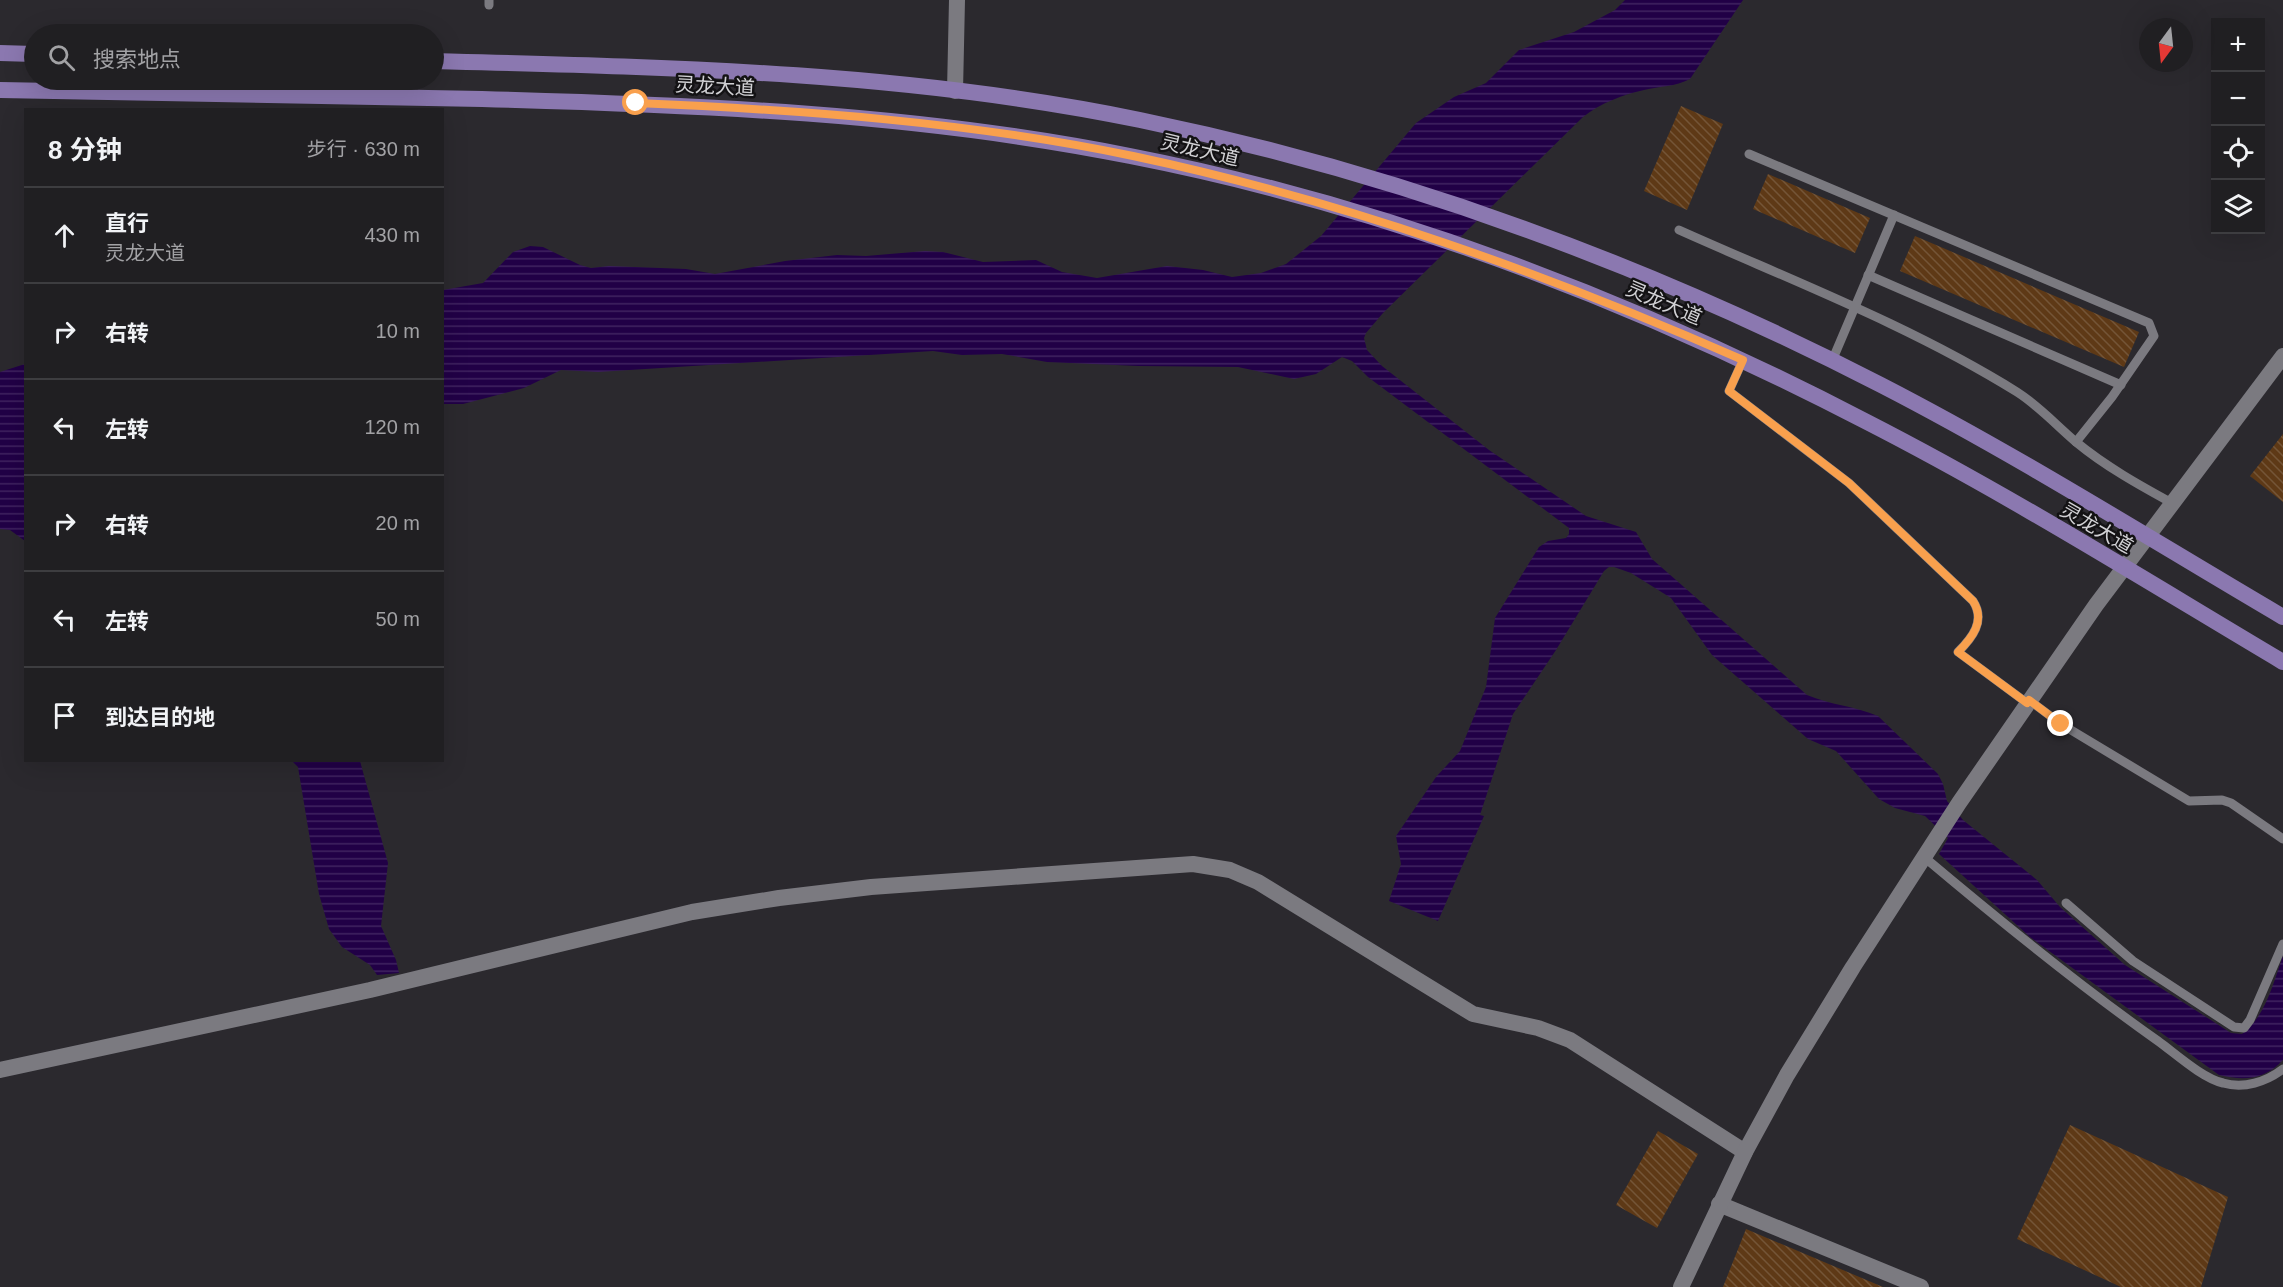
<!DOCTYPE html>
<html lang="zh">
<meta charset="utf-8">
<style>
body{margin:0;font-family:Helvetica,"Noto Sans SC",sans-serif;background:#28272a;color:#f1f3f6}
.controls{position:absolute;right:18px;top:18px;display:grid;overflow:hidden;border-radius:0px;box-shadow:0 6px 24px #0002}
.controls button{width:54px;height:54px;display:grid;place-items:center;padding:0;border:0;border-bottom:2px solid #3d3d40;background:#201f22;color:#f1f3f6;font:30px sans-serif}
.compass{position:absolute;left:2139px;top:18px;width:54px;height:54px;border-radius:50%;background:#201f22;box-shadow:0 6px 24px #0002;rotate:195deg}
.stop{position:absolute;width:18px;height:18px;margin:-14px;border:4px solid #f9a04d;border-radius:50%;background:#fff}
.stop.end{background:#f9a04d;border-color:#fff;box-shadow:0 2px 6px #0008}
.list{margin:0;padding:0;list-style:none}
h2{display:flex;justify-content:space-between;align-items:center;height:78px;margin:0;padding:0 24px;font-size:26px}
h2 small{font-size:20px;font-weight:400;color:#a2a2a5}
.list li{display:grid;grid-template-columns:39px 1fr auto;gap:18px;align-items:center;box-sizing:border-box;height:96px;padding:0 24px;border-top:2px solid #3d3d40}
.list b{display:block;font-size:22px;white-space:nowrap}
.list p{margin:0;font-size:20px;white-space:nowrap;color:#a2a2a5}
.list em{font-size:20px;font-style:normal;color:#a2a2a5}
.icon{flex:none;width:33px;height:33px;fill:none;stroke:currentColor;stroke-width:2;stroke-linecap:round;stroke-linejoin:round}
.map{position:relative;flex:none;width:2283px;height:1287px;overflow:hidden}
.search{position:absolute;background:#201f22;box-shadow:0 6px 24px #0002;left:24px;top:24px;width:420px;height:66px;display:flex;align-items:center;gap:15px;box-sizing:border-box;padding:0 21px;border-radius:33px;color:#a2a2a5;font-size:22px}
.panel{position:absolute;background:#201f22;box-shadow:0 6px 24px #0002;left:24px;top:108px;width:420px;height:654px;border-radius:0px}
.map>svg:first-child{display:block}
.water{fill:url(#water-rules)}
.building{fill:url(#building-back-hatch)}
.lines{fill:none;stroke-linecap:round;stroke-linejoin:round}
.service{stroke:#7b7a80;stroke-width:9}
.minor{stroke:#7b7a80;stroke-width:16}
.secondary{stroke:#7b7a80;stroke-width:16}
.primary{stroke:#8b78b0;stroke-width:16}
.route{stroke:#f9a04d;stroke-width:8}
.labels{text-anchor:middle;stroke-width:5;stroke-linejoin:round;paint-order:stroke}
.street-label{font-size:20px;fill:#d1d1d4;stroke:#131214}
</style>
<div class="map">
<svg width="2283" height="1287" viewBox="0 0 2283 1287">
<defs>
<pattern id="water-rules" width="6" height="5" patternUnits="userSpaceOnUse" patternTransform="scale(1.5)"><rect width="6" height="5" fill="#210046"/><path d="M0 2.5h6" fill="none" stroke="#402460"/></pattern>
<pattern id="building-back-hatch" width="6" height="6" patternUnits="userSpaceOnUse" patternTransform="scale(1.5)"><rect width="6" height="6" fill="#5e3916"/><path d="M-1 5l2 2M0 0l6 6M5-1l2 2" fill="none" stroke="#745537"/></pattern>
</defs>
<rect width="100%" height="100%" fill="#2b292e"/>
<g class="water">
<path d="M1625,0h118l-53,79c-15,8 -30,7 -46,11 -22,5 -43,13 -61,27l-200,196 -17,20 -2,5 3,12 15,16 107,84 97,66 50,16 16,27 155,136c23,10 48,11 71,21l60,58 5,10 4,17 16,19 74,60 23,27 65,58 106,68 11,1c24,-18 31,-51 41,-78v104c-18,20 -39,21 -64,15l-189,-138 -91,-83 9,-16 -23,-22 -30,-8 -16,-9 -43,-48 -28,-12 -96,-84 -41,-57 -40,-25 -17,-6h-5l-5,4 -48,79 -43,64 -33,101 4,1 -46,105 -49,-20 12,-37 -5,-28 40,-59 24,-26 26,-64 9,-69 44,-71 9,-6 18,-3 3,-4v-6l-201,-151 -16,-16 -10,-4 -26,17 -22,5 -56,-12 -100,-1 -91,-4 -45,-8 -40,1 -29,-4 -335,21 -37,-2 -37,18 -61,16h-20v-114l40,-7 30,-31 17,-6 13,1 37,18 11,3 18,-2 77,3 29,5 70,-13 52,-6 29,1 59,-5 18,1 40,10 53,-2 26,12 35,6 70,-12 36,4 29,7 29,-4 25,-9 35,-28 95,-113 38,-26 32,-14 33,-33 55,-18 41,-22z"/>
<path d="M25,364h1l-1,177 -15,-11 -10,-1v-157z"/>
<path d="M292,761h68l28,102 -7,63 15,34 3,13 -22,2 -7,-10 -28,-18 -13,-18 -10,-35 -21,-127z"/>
</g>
<g class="building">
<path d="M1681,106l42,18 -36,86 -43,-19z"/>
<path d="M1768,174l102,44 -15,35 -102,-44z"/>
<path d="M1915,236l224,96 -15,35 -224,-96z"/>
<path d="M2283,434v68l-33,-26z"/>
<path d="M2070,1125l158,72 -27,90h-80l-104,-48z"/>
<path d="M1658,1131l40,23 -41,74 -41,-23z"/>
<path d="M1746,1229l137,58h-160z"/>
</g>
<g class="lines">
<g class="service">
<path d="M489,0v5"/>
<path d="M1749,154l400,169 5,13 -42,61 -36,45"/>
<path d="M1679,230c114,51 232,96 338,162 22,14 39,33 59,50 29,24 63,43 96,61"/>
<path d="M1868,275l253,110"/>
<path d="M1743,360l-14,31 120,92 124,118c13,20 -1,37 -15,51l69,51"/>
<path d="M1832,361l62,-146"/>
<path d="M2029,700l32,24 128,77 33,-1 9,3 52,36"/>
<path d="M1924,857c76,64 153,127 234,184 18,13 44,37 65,42 21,6 43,-1 60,-14"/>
<path d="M2066,903l67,58 101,66 10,1 6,-8 33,-76"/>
</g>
<g class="minor">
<path d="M955,91l2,-91"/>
<path d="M0,1070l370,-80 322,-78 87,-14 92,-11 322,-23 37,6 28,12 215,132 65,14 32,12 175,112"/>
<path d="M1719,1204l202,83"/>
</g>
<path class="secondary" d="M1681,1287l64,-135 42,-77 66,-108 106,-164 137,-198 187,-249"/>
<g class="primary">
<path d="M0,53l34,1"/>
<path d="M434,61c236,6 474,11 706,59 258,53 508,145 741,265 138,71 269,154 402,232"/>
<path d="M0,90c161,3 322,6 482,9 218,6 434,14 648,57 256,50 504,145 735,265 143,73 280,159 418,241"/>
</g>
</g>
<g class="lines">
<path class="route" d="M636,103c166,7 334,19 497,53 212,45 412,117 610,204l-14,31 120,92 124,118c13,20 -1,37 -15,51l69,51 2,-3 32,24"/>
</g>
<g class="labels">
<g class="street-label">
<text transform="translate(715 86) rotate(3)" y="7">灵龙大道</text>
<text transform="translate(1200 150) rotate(13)" y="7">灵龙大道</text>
<text transform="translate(1664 303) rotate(23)" y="7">灵龙大道</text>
<text transform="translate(2097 528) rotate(30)" y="7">灵龙大道</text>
</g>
</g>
</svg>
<div class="controls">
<button>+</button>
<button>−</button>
<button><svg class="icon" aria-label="locate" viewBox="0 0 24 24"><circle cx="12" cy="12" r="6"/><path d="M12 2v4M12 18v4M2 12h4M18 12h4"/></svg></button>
<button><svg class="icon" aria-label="layers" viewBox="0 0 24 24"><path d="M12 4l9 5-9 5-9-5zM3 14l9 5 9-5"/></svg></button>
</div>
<svg class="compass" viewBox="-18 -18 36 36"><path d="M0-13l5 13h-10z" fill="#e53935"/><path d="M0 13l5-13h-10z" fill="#a2a2a5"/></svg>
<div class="stop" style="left:636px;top:103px"></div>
<div class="stop end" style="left:2061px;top:724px"></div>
<div class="search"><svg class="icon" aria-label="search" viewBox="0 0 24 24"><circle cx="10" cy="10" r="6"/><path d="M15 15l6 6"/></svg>搜索地点</div>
<section class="panel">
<h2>8 分钟<small>步行 · 630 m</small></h2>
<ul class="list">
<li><svg class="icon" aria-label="ahead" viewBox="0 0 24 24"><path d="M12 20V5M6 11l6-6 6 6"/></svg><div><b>直行</b><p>灵龙大道</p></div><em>430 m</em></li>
<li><svg class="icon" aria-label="right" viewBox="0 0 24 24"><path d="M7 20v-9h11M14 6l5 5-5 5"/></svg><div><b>右转</b></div><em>10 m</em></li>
<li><svg class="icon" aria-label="left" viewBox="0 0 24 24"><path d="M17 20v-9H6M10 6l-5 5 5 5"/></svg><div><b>左转</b></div><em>120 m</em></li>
<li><svg class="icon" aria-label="right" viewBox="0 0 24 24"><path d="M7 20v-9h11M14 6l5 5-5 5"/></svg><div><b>右转</b></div><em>20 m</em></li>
<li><svg class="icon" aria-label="left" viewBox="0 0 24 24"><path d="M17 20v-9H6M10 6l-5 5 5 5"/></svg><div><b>左转</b></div><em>50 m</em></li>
<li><svg class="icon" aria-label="arrive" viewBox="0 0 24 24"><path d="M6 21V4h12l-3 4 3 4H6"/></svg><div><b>到达目的地</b></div></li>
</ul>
</section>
</div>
